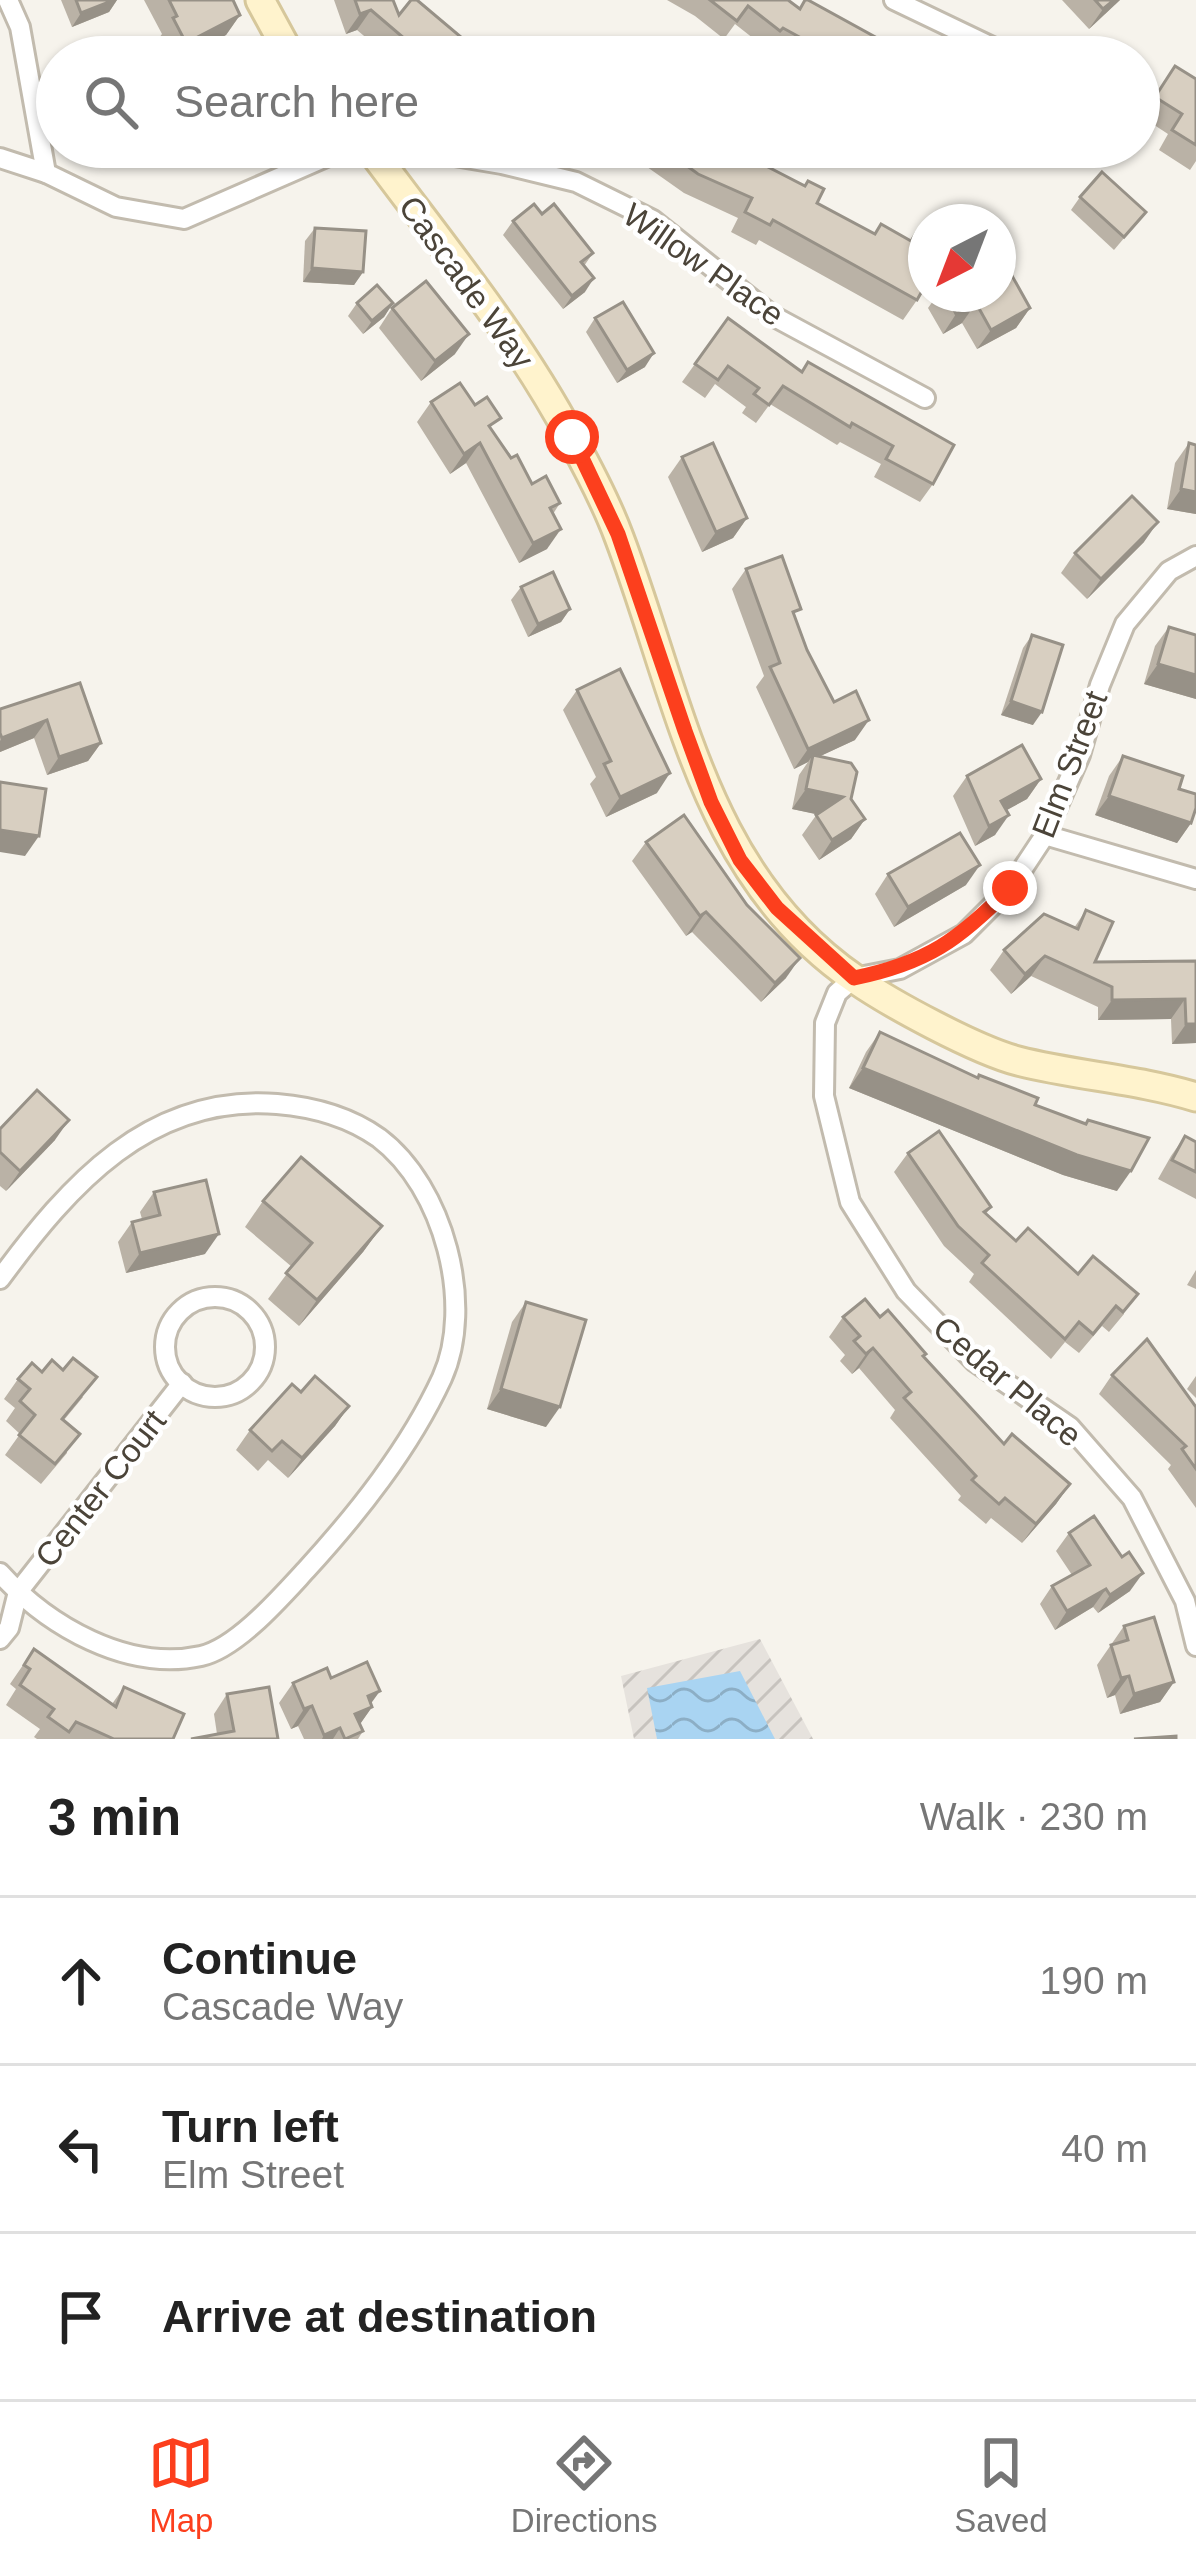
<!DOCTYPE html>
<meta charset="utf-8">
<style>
body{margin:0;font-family:Arial,sans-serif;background:#f2f2f2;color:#222}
.compass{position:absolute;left:908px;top:204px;width:108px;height:108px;border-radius:50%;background:#fff;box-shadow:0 3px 9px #0004;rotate:222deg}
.stop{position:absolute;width:36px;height:36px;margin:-27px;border:9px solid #fc3f1d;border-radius:50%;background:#fff}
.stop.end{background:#fc3f1d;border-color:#fff;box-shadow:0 3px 12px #0008}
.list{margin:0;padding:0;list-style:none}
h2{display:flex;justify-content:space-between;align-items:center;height:156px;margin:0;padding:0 48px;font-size:51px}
h2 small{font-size:39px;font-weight:400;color:#767676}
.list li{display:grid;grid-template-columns:78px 1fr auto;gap:36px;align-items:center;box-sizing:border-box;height:168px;padding:0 48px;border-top:3px solid #e0e0e0}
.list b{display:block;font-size:45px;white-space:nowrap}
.list p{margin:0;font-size:39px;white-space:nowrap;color:#767676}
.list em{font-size:39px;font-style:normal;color:#767676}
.icon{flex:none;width:66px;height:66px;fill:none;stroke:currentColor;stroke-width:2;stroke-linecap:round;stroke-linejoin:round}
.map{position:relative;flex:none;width:1196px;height:1739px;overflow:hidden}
.search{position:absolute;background:#fff;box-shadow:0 3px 9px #0004;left:36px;right:36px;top:36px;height:132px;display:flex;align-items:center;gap:30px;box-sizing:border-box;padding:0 42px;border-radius:66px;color:#767676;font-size:45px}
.sheet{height:660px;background:#fff}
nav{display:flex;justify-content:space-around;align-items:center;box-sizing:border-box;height:168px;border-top:3px solid #e0e0e0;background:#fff;font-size:33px;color:#767676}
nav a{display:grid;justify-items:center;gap:6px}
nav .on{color:#fc3f1d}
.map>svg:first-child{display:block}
.industrial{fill:url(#industrial-furrows)}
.water{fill:url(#water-waves)}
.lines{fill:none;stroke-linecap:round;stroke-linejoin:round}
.street-casing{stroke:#c2bbae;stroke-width:24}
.secondary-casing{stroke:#d6c79b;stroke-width:33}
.street{stroke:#fff;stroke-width:18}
.secondary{stroke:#fff3cd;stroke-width:27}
.wall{fill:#bab2a6}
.shaded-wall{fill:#979187}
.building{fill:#d8cfc1;stroke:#979187;stroke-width:3}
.route{stroke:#fc3f1d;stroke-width:15}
.labels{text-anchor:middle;stroke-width:9;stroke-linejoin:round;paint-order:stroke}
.street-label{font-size:33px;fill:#4b4439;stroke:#fff}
</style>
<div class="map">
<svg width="1196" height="1739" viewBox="0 0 1196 1739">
<defs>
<pattern id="industrial-furrows" width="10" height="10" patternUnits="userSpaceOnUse" patternTransform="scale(3)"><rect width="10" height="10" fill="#e6e2dd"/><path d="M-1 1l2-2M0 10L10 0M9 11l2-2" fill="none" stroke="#c7c3be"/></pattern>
<pattern id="water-waves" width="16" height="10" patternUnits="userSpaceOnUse" patternTransform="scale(3)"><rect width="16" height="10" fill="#a9d4f2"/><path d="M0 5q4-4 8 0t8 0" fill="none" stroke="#8caec5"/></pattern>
</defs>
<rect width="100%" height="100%" fill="#f6f3ec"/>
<path class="industrial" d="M760,1639l53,100h-179l-13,-63z"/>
<path class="water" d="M740,1671l35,68h-118l-10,-51z"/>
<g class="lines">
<g class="street-casing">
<g id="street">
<path d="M8,0l12,27 26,146 70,34 68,12 165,-72"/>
<path d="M894,0l119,57"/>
<path d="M401,147l101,17 74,18 77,38 120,96 152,82"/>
<path d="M0,158l46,15"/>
<path d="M1196,556l-27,15 -44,53 -25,61 -20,70 -35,80 -35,53 -46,46 -64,35 -46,9 -17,15 -12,30 -1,73 26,106 56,89 68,70 96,66 62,71 53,103 11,45"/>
<path d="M1045,835l151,44"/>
<path d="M0,1279c69,-94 149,-185 277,-175 37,3 71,12 102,34 65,49 96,167 63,240 -33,71 -84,135 -136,192 -25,27 -69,78 -105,86 -74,16 -153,-30 -201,-83"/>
<circle cx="215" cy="1347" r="50"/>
<path d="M0,1639l9,-11 9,-36 164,-209"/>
</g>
</g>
<g class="secondary-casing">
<g id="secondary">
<path d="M260,0l31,57"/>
<path d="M369,147c70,95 147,187 203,292 17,31 35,65 47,98 61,160 84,338 236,442 36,25 121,71 163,82 59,15 119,18 178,36"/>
</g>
</g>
<use href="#street" class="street"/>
<use href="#secondary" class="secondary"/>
</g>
<g class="wall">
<path d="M61,0h56l-8,12 -37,15z"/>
<path d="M144,0h89l7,15 -14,20 -42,22h-15l-10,-19 3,-4z"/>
<path d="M334,0h59l6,15 76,34 24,8h-110l-32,-27 -11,4z"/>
<path d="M667,0h121l11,9 6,-9 107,57h-122l-20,-11 -3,3 -32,-25 -11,15 -29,-23z"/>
<path d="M1062,0h58l-31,29z"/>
<path d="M1175,66l21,13v82l-6,9 -31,-20 9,-16 -26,-17z"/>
<path d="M598,147h131l88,56 57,30 36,8 8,-11 -1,70 -14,20 -144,-80 -3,5 -25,-13 7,-14 -54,-25 -61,-43 -4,7z"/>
<path d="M928,147h17l-5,8z"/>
<path d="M960,147h48l-14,21z"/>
<path d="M1080,197l66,15 -32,38 -43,-40z"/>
<path d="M542,214l51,39 -9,13 1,26 -22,17 -60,-74 10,-14z"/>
<path d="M315,228l48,44 -9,13 -51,-3 2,-41z"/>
<path d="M938,294h60l32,14 -14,20 -39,21 -15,-26 -19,11 -15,-26z"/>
<path d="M357,303h36l-9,14 -21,17 -15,-18z"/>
<path d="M392,308l63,46 -34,27 -42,-53z"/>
<path d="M595,318l50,49 -28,16 -31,-51z"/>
<path d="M728,318l74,53 6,-9 125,122 -13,18 -46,-25 7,-13 -41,-22 -3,3 -67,-41 -14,19 -14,-10 4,-6 -31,-23 -10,14 -23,-16z"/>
<path d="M431,402l61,28 40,54 28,19 -7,11 -6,35 -28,14 -53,-100 -16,11 -33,-52z"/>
<path d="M1189,443l7,71 -29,-5 8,-46z"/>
<path d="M682,457l65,61 -14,20 -31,14 -34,-75z"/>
<path d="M1144,542l-57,57 -26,-26 14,-20z"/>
<path d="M746,569l49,48 12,33 48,90 -35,16 45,63 -14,20 -32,21 -17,-25 15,-21 -25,-5 7,-34 9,-13 -14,7 -38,-82 8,-11 -32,-87z"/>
<path d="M521,587l49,22 -9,13 -33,15 -17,-37z"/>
<path d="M1169,627l27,8v64l-52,-15 11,-38z"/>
<path d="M1032,635l1,90 -32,-10 22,-67z"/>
<path d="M80,683l21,60 -13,18 -41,14 -13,-37 -34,14v-43z"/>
<path d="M577,690l80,103 -51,24 -16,-33 6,-7 -33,-67z"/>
<path d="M1123,756l56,33 12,34 -14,20 -82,-28 14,-39z"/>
<path d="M967,776l74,3 -14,20 -21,11 -11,25 -20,11 -22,-50z"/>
<path d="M646,842l140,136 -25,24 -69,-70 -6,4 -54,-75z"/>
<path d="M888,874l78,11 -72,42 -19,-33z"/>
<path d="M1086,910l9,52 101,-1v82l-24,1 -1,-25 -73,1v-13l-67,-31 -20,18 -21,-24 14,-20 70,-22z"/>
<path d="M880,1032l155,73 50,19 3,-4 29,71 -54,-16 -214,-87 17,-36z"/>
<path d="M0,1129l55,11 -49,51 -6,-5z"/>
<path d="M1185,1136l11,6v57l-38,-20 13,-23z"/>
<path d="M908,1153l83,54 -5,7 30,27 12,-13 96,86 -15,18 -7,-6 -23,27 -14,-11 -14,17 -82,-77 5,-8 -30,-28 -50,-74z"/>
<path d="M154,1192l51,62 -79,19 -8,-31 14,-20 10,-3 -2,-7z"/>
<path d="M263,1201l119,25 -19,26 -64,74 -31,-27 24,-32 -47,-40z"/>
<path d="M1196,1270v19l-9,-4z"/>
<path d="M526,1302l20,125 -59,-18 25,-87z"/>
<path d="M843,1317h37l44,40 80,87 66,40 -14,20 -34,39 -31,-25 -5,6 -28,-24 3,-4 -71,-78 5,-8 -36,-42 -7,6 -12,-13 5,-6 -16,-18z"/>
<path d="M42,1372l41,25 -19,23 3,33 -26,31 -36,-29 15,-21 -14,-13 9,-13 -11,-9 14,-20z"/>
<path d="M1112,1375l84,32v101l-28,-39 3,-4 -72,-71z"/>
<path d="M1196,1376v22l-9,-9z"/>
<path d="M301,1392l48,14 -14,20 -47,52 -20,-18 -10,11 -22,-21 14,-20z"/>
<path d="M1069,1533l61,58 -32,22 -5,-6 -38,23 -15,-26 12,-18 20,-11 -16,-24z"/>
<path d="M1124,1626l50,56 -14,20 -40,12 -5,-19 -8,3 -10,-33z"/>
<path d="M34,1649l78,55 12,-17 49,52h-136l-3,-2 6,-8 -34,-24 10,-16 -6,-5z"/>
<path d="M331,1678l40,26 1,3 -12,17 3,7 -5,8h-54l-6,-13 -7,3 -12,-26 14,-20z"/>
<path d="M227,1694l51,45 -61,-5 -3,-20z"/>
</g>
<g class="shaded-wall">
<path d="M114,0h3l-8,12 -37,15 9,-14z"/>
<path d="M1114,0h6l-31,29 14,-20z"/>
<path d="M371,10l-14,20 -11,4 14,-20z"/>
<path d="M240,15l-14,20 -42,22h-8l10,-14z"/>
<path d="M312,268l51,4 -9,13 -51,-3z"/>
<path d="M594,278l-9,14 -22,17 9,-13z"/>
<path d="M393,303l-9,14 -21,17 9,-13z"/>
<path d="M976,303l-14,20 -19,11 13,-20z"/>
<path d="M1030,308l-14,20 -39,21 14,-19z"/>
<path d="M469,334l-14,20 -34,27 14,-20z"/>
<path d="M654,353l-9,14 -28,16 10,-13z"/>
<path d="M480,443l-14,20 -16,11 14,-20z"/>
<path d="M1181,489l15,3v22l-29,-5z"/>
<path d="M747,518l-14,20 -31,14 14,-20z"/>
<path d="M1158,522l-14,20 -57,57 14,-20z"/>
<path d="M561,529l-14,20 -28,14 14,-20z"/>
<path d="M570,609l-9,13 -33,15 10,-13z"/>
<path d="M1158,664l38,11v24l-52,-15z"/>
<path d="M1011,701l31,11 -9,13 -32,-10z"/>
<path d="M47,720l-13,18 -34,14v-11l2,-3z"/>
<path d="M869,720l-14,20 -43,20 1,-5 -5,7 -14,7 14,-20z"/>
<path d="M101,743l-13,18 -41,14 12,-18z"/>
<path d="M670,773l-13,20 -51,24 14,-20z"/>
<path d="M1041,779l-14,20 -40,22 14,-20z"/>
<path d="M806,789l37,8 -14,20 -37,-8z"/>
<path d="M1109,796l82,27 -14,20 -82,-28z"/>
<path d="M1009,815l-14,20 -20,11 14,-20z"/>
<path d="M865,819l-14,20 -32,21 13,-20z"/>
<path d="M0,830l39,6 -14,20 -25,-4z"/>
<path d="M980,865l-14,20 -72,42 14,-20z"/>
<path d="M706,912l-14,20 -6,4 14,-20z"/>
<path d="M1045,956l-14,20 -20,18 14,-20z"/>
<path d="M800,958l-14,20 -25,24 14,-19z"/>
<path d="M1185,999l-14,20 -73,1 14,-20z"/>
<path d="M1186,1024h10v19l-24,1z"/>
<path d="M863,1068l268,103 -14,20 -54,-16 -214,-87z"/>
<path d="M69,1120l-14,20 -49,51 14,-20z"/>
<path d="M382,1226l-19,26 -64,74 18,-26z"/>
<path d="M219,1234l-14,20 -79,19 14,-20z"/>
<path d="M873,1348l-14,20 -7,6 14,-20z"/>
<path d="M501,1389l59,18 -14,20 -59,-18z"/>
<path d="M349,1406l-14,20 -47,52 14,-20z"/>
<path d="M1070,1484l-14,20 -34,39 14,-19z"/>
<path d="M1143,1573l-13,18 -32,22 12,-18z"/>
<path d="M1106,1589l-13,18 -38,23 12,-19z"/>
<path d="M1129,1676l-14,19 -8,3 14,-20z"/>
<path d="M1174,1682l-14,20 -40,12 14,-20z"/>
<path d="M380,1691l-13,18 5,-2 -14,20 -16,7 26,-38z"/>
<path d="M312,1706l-14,20 -7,3 13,-20z"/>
<path d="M340,1728l-7,11h-11l2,-4z"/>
</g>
<g class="building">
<path d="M76,0h38l-33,13z"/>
<path d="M169,0h64l7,15 -54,28 -13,-25 4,-2z"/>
<path d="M355,0h38l6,15 12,-15h6l58,49 24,8h-73l-55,-47 -11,4z"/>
<path d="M710,0h78l12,9 5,-9h3l82,45 11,-6 11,18h-76l-53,-29 -3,3 -32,-25 -11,15z"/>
<path d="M1095,0h19l-11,9z"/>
<path d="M249,46l8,11h-24z"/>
<path d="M519,47l20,7 -1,3h-23z"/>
<path d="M1175,66l21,13v66l-24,-15 10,-16 -27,-17z"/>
<path d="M661,147h68l76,39 3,-5 16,8 -7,14 58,31 6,-10 30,17 7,-11 8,4v50l-9,16 -144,-80 -3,5 -25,-13 7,-14 -54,-24z"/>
<path d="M1102,172l44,40 -22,25 -44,-40z"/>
<path d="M534,204l8,10 12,-10 39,49 -12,9 13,16 -22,18 -59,-75z"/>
<path d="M315,228l51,3 -3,41 -51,-4z"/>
<path d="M1001,256l29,52 -39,22 -15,-27 -20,11 -10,-20h52v-37z"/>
<path d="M426,281l43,53 -34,27 -43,-53z"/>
<path d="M377,285l16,18 -21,18 -15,-18z"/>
<path d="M623,302l31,51 -27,17 -32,-52z"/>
<path d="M728,318l74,54 6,-10 146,83 -21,39 -47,-25 7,-13 -41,-23 -2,4 -67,-41 -14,19 -15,-11 5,-6 -31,-22 -10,14 -23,-16z"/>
<path d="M460,383l15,22 12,-8 14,21 -12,8 22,32 6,-3 15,29 14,-8 14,27 -10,5 11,21 -28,14 -53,-100 -16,11 -33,-52z"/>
<path d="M713,443l34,75 -31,14 -34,-75z"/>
<path d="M1189,443l7,2v47l-15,-3z"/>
<path d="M1132,496l26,26 -57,57 -26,-26z"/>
<path d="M782,556l19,53 -8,3 14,38 27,52 22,-11 13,29 -61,29 -38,-82 10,-4 -34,-94z"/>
<path d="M553,572l17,37 -32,15 -17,-37z"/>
<path d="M1169,627l27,8v40l-38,-11z"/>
<path d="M1032,635l31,10 -21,67 -31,-11z"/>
<path d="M620,669l50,104 -50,24 -16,-33 7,-3 -34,-71z"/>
<path d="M80,683l21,60 -42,14 -12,-37 -45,18 -2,-5v-24z"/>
<path d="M1022,745l19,34 -40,22 8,14 -20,11 -22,-50z"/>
<path d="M813,755l38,8 6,9 -6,27 14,20 -33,21 -16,-25 27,-18 -37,-8z"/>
<path d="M1123,756l60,20 -4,13 17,5v14l-5,15 -82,-27z"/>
<path d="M0,782l46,7 -7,47 -39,-6z"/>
<path d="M684,815l63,90 53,53 -25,25 -69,-71 -6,4 -54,-74z"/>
<path d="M960,833l20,32 -72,42 -20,-33z"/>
<path d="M1086,910l27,12 -18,40 101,-1v63h-10l-1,-25 -73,1v-13l-67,-31 -20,18 -21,-24 40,-36 34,15z"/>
<path d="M880,1032l98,46 1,-3 59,23 -3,7 51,19 2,-4 61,18 -18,33 -54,-16 -214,-87z"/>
<path d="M37,1090l32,30 -49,51 -20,-19v-23z"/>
<path d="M939,1131l52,76 -7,5 32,29 12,-13 50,46 15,-18 45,38 -15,18 -7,-6 -23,28 -14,-12 -14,17 -83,-76 7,-8 -31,-29 -50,-73z"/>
<path d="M1185,1136l11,6v30l-24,-12z"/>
<path d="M301,1157l81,69 -65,74 -31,-27 26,-30 -49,-42z"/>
<path d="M206,1180l13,54 -79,19 -8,-31 28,-7 -6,-23z"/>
<path d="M865,1299l15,18 8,-7 38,44 -3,2 81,88 8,-10 58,50 -34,40 -31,-26 -6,6 -27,-24 4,-4 -72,-78 7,-6 -38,-44 -7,6 -12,-13 6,-5 -17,-19z"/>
<path d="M526,1302l60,18 -26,87 -59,-18z"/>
<path d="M1147,1339l49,68v62l-14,-20 4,-3 -74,-71z"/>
<path d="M73,1358l24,19 -35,42 18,15 -25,30 -36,-29 16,-20 -15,-14 10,-12 -12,-10 14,-16 10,9 10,-12 11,10z"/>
<path d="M315,1376l34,30 -47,52 -20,-17 -10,10 -22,-21 42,-46 9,8z"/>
<path d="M1094,1516l28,41 7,-5 14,21 -33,22 -4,-6 -39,22 -15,-25 38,-21 -21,-32z"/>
<path d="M1154,1617l20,65 -40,12 -5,-18 -8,2 -10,-33 17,-5 -4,-14z"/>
<path d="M34,1649l82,58 8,-20 60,27 -11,25h-59l-38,-17 -7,10 -21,-15 6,-8 -34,-24 10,-16 -6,-4z"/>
<path d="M367,1662l13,29 -12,5 4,11 -17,7 8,17 -18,8 -5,-11 -16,7 -12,-29 -8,3 -11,-26 34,-15 4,10z"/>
<path d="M269,1687l9,52h-87l43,-8 -7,-37z"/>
<path d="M1176,1736v3h-42z"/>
</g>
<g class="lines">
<path class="route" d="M572,437l46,97 67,197 26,71 29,58 37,48 77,70c73,-15 105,-38 156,-90"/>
</g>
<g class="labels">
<g class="street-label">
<text transform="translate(704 264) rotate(35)" y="12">Willow Place</text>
<text transform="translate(467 282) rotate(54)" y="12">Cascade Way</text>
<text transform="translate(1069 764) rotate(-69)" y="12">Elm Street</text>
<text transform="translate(1008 1381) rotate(40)" y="12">Cedar Place</text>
<text transform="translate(100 1488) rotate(-52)" y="12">Center Court</text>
</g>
</g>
</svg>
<svg class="compass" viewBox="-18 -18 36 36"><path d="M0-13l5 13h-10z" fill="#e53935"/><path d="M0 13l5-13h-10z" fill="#767676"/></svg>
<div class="stop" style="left:572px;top:437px"></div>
<div class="stop end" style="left:1010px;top:888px"></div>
<div class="search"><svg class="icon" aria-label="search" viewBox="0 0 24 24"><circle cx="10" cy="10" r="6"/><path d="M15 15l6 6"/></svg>Search here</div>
</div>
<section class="sheet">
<h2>3 min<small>Walk · 230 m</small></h2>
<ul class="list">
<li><svg class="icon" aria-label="ahead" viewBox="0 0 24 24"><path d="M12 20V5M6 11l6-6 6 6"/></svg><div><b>Continue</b><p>Cascade Way</p></div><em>190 m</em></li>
<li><svg class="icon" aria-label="left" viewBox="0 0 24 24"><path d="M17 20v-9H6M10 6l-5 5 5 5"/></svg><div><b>Turn left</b><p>Elm Street</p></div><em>40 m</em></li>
<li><svg class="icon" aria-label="arrive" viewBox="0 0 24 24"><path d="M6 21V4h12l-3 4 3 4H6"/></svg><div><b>Arrive at destination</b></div></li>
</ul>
</section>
<nav>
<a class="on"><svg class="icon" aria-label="map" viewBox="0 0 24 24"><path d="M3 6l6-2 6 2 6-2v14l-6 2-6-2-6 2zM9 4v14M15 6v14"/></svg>Map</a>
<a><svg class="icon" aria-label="directions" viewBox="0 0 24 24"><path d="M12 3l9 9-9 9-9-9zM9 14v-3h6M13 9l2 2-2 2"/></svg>Directions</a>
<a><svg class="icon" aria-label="saved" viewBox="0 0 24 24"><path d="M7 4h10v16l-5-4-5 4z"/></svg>Saved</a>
</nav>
